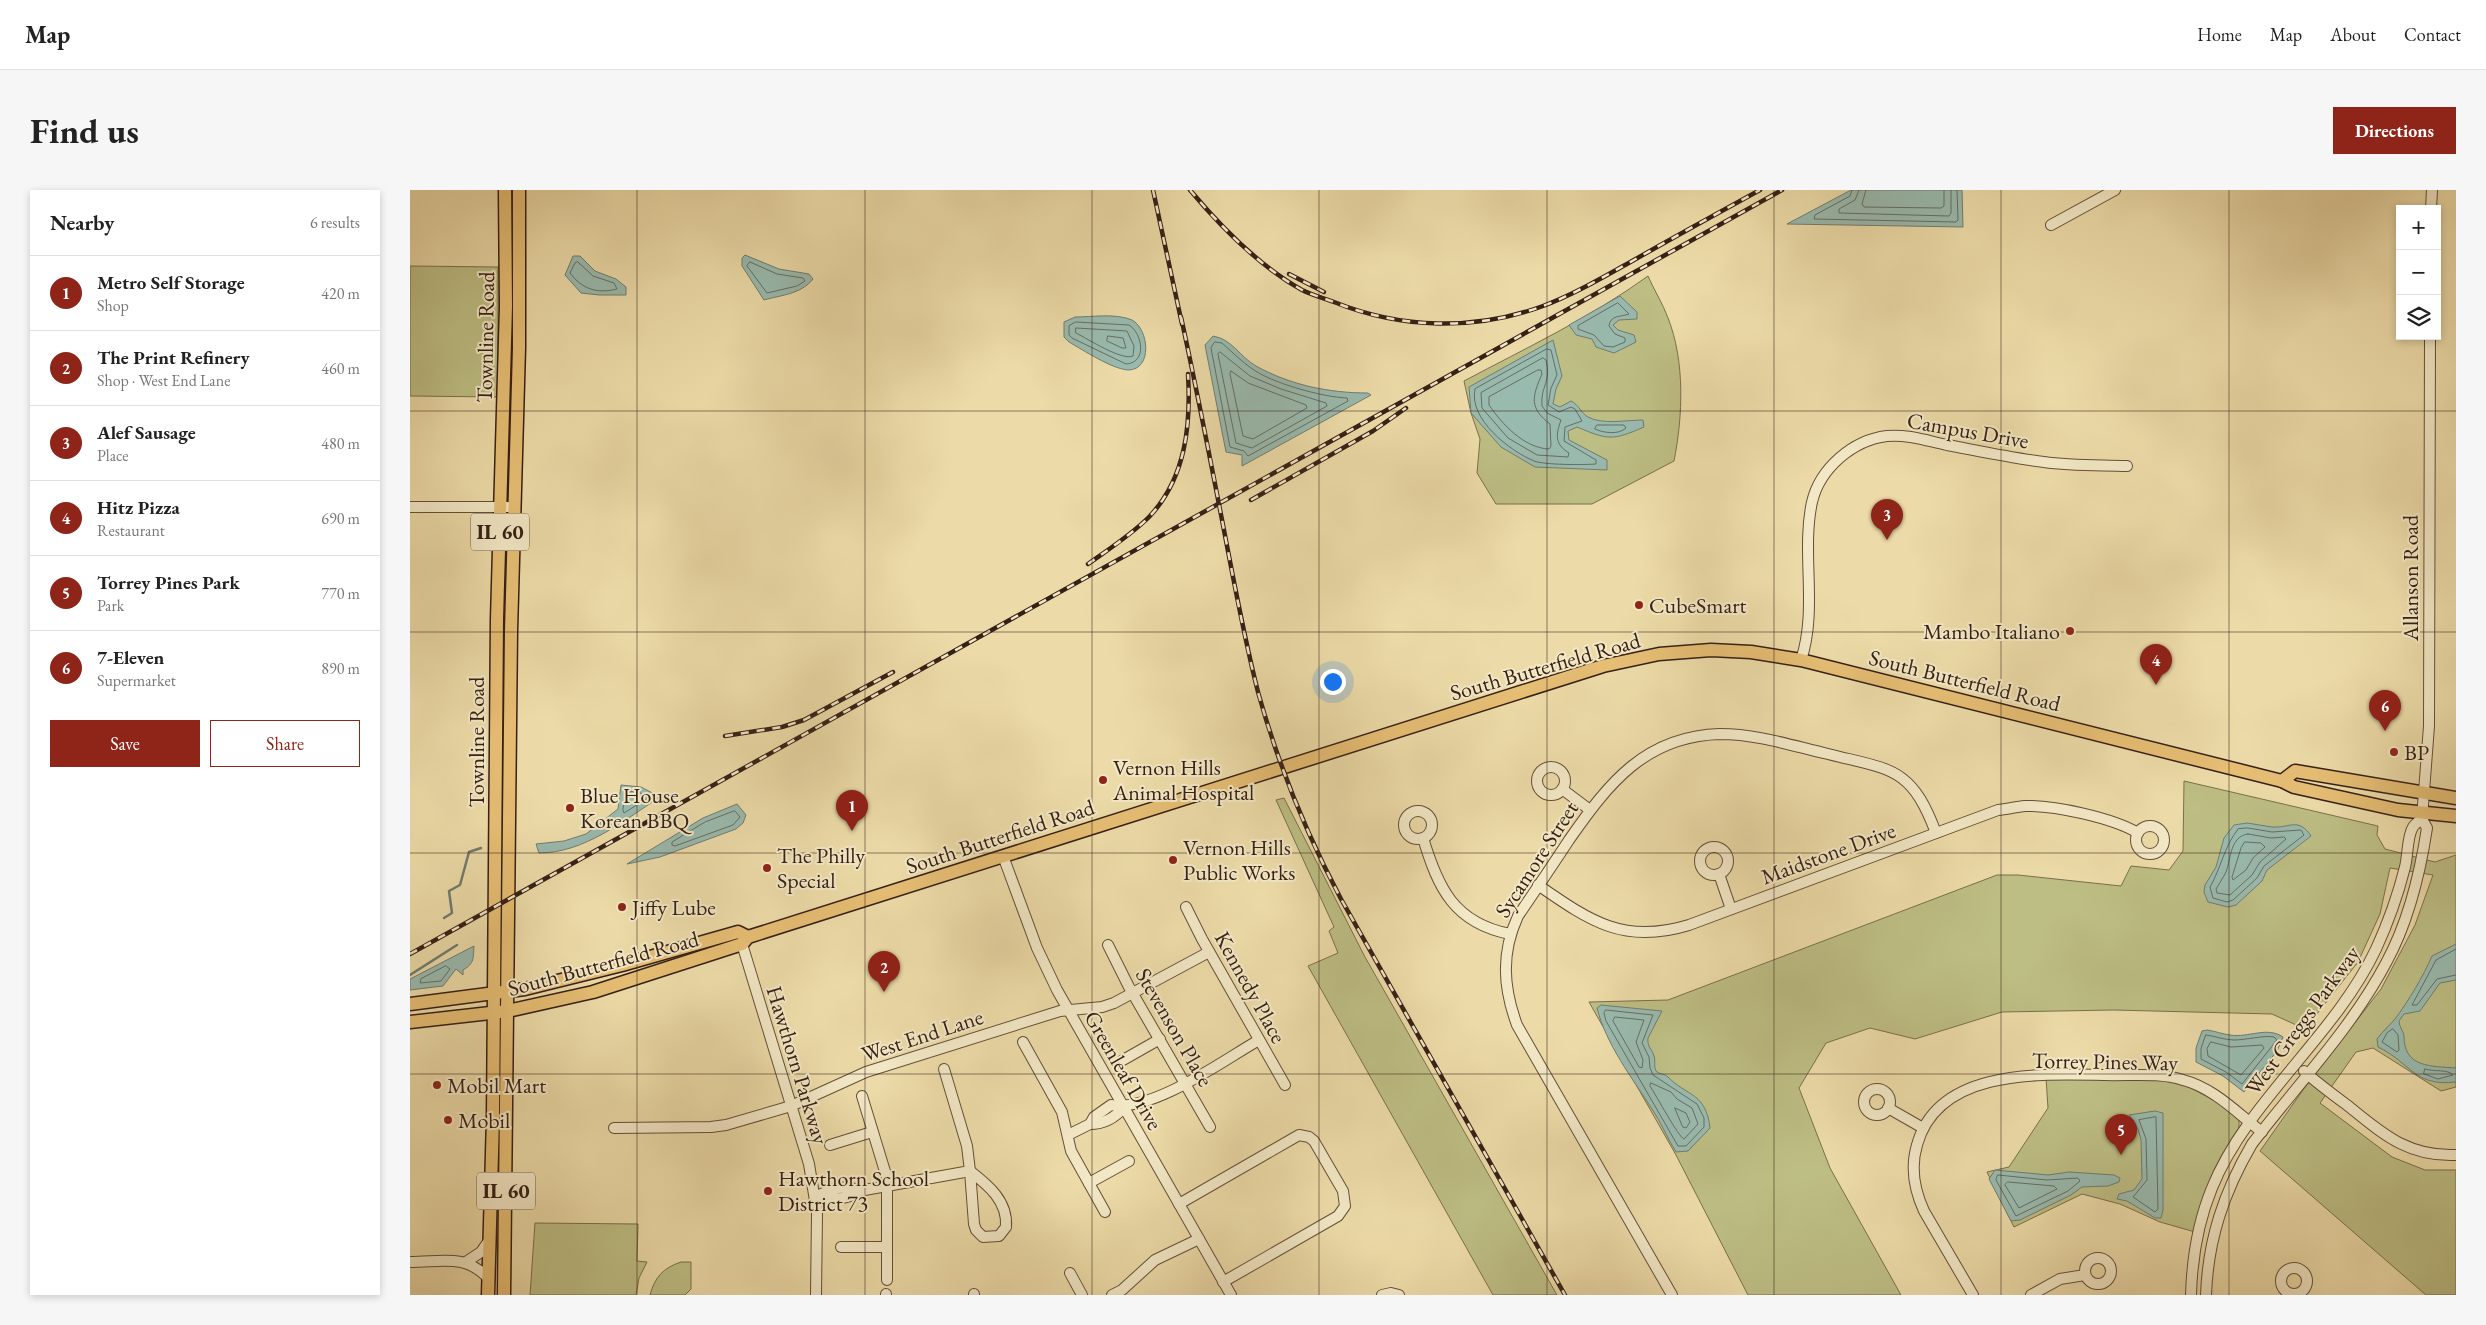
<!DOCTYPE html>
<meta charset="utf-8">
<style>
body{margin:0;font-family:"EB Garamond",serif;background:#f6f6f6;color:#222}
.controls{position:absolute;right:15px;top:15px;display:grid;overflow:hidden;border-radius:0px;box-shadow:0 2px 8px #0003}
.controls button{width:45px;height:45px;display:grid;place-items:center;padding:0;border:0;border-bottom:1px solid #e0e0e0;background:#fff;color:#222;font:25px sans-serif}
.you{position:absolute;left:922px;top:491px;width:18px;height:18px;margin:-12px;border:4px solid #fff;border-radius:50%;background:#1a73e8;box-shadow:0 0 0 8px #1a73e833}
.badge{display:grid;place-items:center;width:32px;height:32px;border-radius:50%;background:#8f2418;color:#fff;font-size:16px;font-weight:700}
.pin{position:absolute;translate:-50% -41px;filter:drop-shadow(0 1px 2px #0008)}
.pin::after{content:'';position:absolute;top:26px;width:18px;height:15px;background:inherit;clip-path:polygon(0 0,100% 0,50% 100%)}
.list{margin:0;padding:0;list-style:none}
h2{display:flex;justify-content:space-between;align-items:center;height:65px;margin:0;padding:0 20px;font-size:21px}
h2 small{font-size:16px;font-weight:400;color:#767676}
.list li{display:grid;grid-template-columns:32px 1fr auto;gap:15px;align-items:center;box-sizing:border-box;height:75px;padding:0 20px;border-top:1px solid #e0e0e0}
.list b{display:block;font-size:19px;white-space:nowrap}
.list p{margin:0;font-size:16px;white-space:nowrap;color:#767676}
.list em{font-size:16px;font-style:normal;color:#767676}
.actions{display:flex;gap:10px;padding:15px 20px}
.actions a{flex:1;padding:11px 0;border:1px solid #8f2418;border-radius:0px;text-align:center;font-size:18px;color:#8f2418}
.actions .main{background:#8f2418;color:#fff}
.icon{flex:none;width:28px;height:28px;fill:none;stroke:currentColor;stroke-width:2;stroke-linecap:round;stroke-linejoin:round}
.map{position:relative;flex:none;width:2046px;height:1105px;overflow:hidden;border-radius:0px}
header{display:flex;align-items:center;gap:30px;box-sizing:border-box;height:70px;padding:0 25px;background:#fff;border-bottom:1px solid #e0e0e0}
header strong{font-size:24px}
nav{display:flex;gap:28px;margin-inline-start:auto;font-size:18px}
.intro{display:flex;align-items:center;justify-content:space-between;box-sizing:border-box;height:120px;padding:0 30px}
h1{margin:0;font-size:35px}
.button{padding:12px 22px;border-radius:0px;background:#8f2418;color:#fff;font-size:18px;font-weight:700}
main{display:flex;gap:30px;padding:0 30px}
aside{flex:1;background:#fff;border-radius:0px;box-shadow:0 2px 8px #0003}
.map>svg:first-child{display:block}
.green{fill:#bdbe84;stroke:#7a6f4d}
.water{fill:#99baae;stroke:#717c71}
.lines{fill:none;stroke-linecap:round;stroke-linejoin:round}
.shore{stroke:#686d62;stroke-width:1}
.stream{stroke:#717c71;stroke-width:2.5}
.minor-casing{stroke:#644f3a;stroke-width:12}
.major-casing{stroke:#362016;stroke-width:15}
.minor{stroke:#f3e8c6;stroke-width:10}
.major{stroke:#e6be74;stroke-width:12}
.rail-casing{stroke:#362016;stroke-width:4.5}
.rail{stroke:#f3e8c6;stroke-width:2.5;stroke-dasharray:8;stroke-linecap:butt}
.grid{fill:none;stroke:#362016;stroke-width:1;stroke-opacity:0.55}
.poi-dot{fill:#8f2418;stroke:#f3e8c6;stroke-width:2}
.labels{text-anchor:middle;stroke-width:4;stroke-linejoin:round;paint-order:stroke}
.shield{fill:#f3e8c6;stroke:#6f5c4b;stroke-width:1}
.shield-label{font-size:21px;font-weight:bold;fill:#362016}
.street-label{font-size:22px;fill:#362016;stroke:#f3e8c6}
.poi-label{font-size:22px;fill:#362016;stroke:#f3e8c6;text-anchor:start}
</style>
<header>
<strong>Map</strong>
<nav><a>Home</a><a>Map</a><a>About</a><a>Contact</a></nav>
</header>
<div class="intro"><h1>Find us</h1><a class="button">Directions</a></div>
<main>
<aside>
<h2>Nearby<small>6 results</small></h2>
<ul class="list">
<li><span class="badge">1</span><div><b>Metro Self Storage</b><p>Shop</p></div><em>420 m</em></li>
<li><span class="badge">2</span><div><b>The Print Refinery</b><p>Shop · West End Lane</p></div><em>460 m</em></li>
<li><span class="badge">3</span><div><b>Alef Sausage</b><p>Place</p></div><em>480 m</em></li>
<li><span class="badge">4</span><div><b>Hitz Pizza</b><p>Restaurant</p></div><em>690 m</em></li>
<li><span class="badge">5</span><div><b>Torrey Pines Park</b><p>Park</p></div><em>770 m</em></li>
<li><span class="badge">6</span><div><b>7-Eleven</b><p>Supermarket</p></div><em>890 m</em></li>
</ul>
<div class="actions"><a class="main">Save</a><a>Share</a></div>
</aside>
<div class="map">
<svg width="2046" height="1105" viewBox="0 0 2046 1105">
<rect width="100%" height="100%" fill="#ecdba8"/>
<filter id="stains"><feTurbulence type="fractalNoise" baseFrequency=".004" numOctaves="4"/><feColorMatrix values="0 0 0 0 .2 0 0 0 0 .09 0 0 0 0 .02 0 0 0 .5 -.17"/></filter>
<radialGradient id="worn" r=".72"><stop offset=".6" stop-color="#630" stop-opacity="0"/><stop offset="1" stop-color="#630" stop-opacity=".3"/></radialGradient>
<g class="green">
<path d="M0,76l88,1v130l-88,-1z"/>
<path d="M1238,86c6,14 15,28 20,42 17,43 15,98 6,143l-82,43h-96l-19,-31 3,-34 -9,-26 -7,-32c62,-33 126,-63 184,-105z"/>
<path d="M1774,591l194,45 -1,9 8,14 50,13 21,-7v232l-15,4 -68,-43 -17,4 -36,51 72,54 33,13h31v125h-30l-166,-144 43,-61 78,-101 34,-64 18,-50 -43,-7 -10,46 -22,48 -53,67 -33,-15 -158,-4 -112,2 -87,27 -45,-11 -44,15 -27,45 31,80 71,127h-153l-72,-140 -87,-153 79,-2 329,-125h21l103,11 10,-20 38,4 14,-19z"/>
<path d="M874,608l81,159 192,338h-64l-185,-329 30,-13 -9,-22 5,-4 -58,-127z"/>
<path d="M1636,888l117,2 19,3 42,23 15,13v13l-44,100 -35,-10 -40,-18 -38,-10 -68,33 -27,-55 22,-5 39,-59z"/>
<path d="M125,1033l103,1 -1,37 10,1 -8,16 -3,17h-106z"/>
<path d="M271,1072h10v27l-6,6h-35c5,-18 13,-27 31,-33z"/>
</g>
<g class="water">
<path d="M1441,0h111l1,37 -176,-3z"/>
<path d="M335,65l34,14 30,5 4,5c-12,15 -31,16 -49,21l-22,-34v-8z"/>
<path d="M163,66h7l15,15 21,8 10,8v8h-27l-18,-2 -16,-18z"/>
<path d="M1210,106l17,16v7l-18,1 -6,5 5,5 16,5 2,7 -22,11 -18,-6 -4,-8 -16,-4 -7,-10z"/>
<path d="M665,127c16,0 41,-4 57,3 17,9 21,50 -4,50 -16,-1 -45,-20 -59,-28l-5,-5v-15z"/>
<path d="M803,146c19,3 27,21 43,30 34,19 73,27 112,27l3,2 -129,71v-11l-16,-3 -21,-107z"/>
<path d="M1143,150l9,36 -6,13 -3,15 7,3 11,-6c8,4 10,12 17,16 14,8 39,3 55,3l1,7c-32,14 -36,13 -67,0l-9,4 1,9 38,20v10l-72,-3 -34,-20 -30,-34 -2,-26z"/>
<path d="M211,595l20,2 19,10c-37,24 -76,56 -121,56l-3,-9 28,-3 22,-7 32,-25z"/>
<path d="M327,614l9,11 -3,8 -7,6 -76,28 -33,7 76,-46z"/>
<path d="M1837,633c8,1 17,3 25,4 19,1 26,-10 39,9l-44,34 -5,11 -26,24 -8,2 -20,-5 -4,-10 1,-7 11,-18 8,-29 10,-13z"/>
<path d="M2046,754v36l-16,3 -20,28 -16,3 -5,7c0,6 5,11 5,15 0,32 27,30 52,32v14c-42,5 -45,-19 -78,-35l-1,-8c5,-7 12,-13 18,-20 13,-17 29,-44 37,-63z"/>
<path d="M64,756c-1,12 1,17 -11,24v5l-7,-6 -13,17 -33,4v-11z"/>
<path d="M1191,815l61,6 -14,27c-1,9 4,11 6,18 2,5 -1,12 3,16 3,2 8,2 11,5 18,19 38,15 42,51l-22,23 -12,1c-9,-14 -15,-30 -24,-43 -20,-31 -46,-65 -55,-101z"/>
<path d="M1797,840c8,1 15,4 23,5 19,3 37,-9 53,2l-6,14 -33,41 -21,-16 -27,-14v-14l6,-17z"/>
<path d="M1745,921l8,2v97l-2,8h-6l-28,-17 -10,-2 2,-5 15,-4 8,-11 -1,-39 -3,-11 -9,-14z"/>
<path d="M1585,980l53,5 21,-3 45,3 6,3 -1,4 -11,4 -26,1 -11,8 -51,25 -9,1 -22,-42z"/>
</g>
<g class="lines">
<g class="shore">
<path d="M1442,0l-2,6 -35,19 -1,4 142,3 2,-2 -1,-30"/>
<path d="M1449,0l-4,10 -16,9v4l110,3 2,-3v-23"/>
<path d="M1456,0l-4,14 2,3 77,1 3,-2v-16"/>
<path d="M168,72l15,14 21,7 3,6c-20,5 -35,0 -47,-16l5,-10z"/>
<path d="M340,72l27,12 26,4 2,3 -8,5 -30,7 -20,-27z"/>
<path d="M1208,113l11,11c-8,3 -19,1 -20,12l6,8 10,4v4l-12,5 -9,-1 -10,-11 -16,-6v-3z"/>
<path d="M666,132l53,3c14,9 18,38 -3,39l-54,-26 -3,-3v-9z"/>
<path d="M666,138l51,3 7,15 -1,10c-11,5 -45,-17 -57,-23z"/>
<path d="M698,146l15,2 3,10h-4l-15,-7z"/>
<path d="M805,152l7,1c9,8 19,18 29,25 20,15 71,29 96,30l1,3 -100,55 -4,-5 -14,-4 -19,-99z"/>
<path d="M1137,159l4,1 6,25 -6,13 -3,17 11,7 12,-5 4,2 7,12 -17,6 -1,14 32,19v4c-12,1 -52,1 -62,-3 -24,-10 -66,-42 -59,-72z"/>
<path d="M810,162l30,24 31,13 45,14 1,3 -75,42 -16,-5 -18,-89z"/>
<path d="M1133,168l3,2c6,22 -6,26 -4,46l5,7 14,7c-5,14 -7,24 8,33l-1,4 -31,-2 -29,-17 -26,-30 -1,-15z"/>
<path d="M1128,180h3l1,4c-10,23 -13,34 8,50l1,22 -2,3c-25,-1 -47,-25 -60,-44v-8z"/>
<path d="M821,181l17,12 58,22 1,3 -54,31 -10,-3 -13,-62z"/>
<path d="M1187,235h27l2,3c-7,7 -23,5 -31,1z"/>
<path d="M216,601l13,1 9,6 -24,15 -1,-3z"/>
<path d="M325,621l5,6 -7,8 -58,21 -3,-1v-3l33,-20z"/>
<path d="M1838,638l24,4 29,-2 3,5 -40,31 -7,12 -24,22 -6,2 -14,-4 -3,-11c11,-19 14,-40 28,-58z"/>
<path d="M1838,644l23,4 13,-1 2,2 -26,23 -8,13 -22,20 -13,-2 -1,-4c3,-5 7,-11 10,-17 5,-13 4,-36 22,-38z"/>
<path d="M1835,652l16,1 4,4 -12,11 -7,12 -13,10 -1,-3 9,-29z"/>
<path d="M2046,759l-20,11 -24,45h5l20,-26 19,-4"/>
<path d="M36,776l4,3 -9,12 -21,2 1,-4z"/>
<path d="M1196,820l47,5 -11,28 7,14 1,11 3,7 44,29 7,14v9l-18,19h-8l-72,-125 -2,-8z"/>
<path d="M1205,827l29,3 -8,22 7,18 -1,8 -3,-1 -26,-46z"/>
<path d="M1983,839l5,6 1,15 -2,2 -15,-10 5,-9z"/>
<path d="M1796,845c9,1 18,5 28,5 12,0 30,-5 40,-3l3,3 -35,44 -16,-12 -25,-13v-10z"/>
<path d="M1801,852l20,5 31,-2 2,3 -23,27 -33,-19 -1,-7z"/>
<path d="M2015,879c9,3 23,0 28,6l-15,4 -14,-5z"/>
<path d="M1241,893l20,9 6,7 15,9 6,16 -14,15c-5,-1 -28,-44 -34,-53z"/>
<path d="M1265,918l11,5 4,9 -4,6 -3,-1z"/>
<path d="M1746,927l2,92 -3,3 -22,-15 14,-17 -1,-41 -7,-19z"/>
<path d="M1588,985l49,5 31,-2 2,3 -12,10 -52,25 -20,-36z"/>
<path d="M1598,992l46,4 3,3 -38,19 -14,-23z"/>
</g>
<g class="stream">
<path d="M34,728l8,-5 -3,-22 11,-6 9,-33 12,-4"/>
<path d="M0,785l47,-30"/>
</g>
<g class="minor-casing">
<g id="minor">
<path d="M2021,19l1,-19"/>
<path d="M1641,35l64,-35"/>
<path d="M0,317h98"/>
<path d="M1391,470c17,-51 0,-107 11,-158 8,-34 41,-62 75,-66 20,-2 41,5 60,9 32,6 64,13 97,17 27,4 55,3 83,4"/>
<circle cx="1141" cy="591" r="14"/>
<path d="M1152,599l28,21"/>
<circle cx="1008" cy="635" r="14"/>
<path d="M2012,628l7,-92 1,-390"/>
<circle cx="1740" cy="650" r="14"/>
<path d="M1013,648c15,50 31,85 87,96"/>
<circle cx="1304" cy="671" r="14"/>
<path d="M593,666l34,92 20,42 174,305"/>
<path d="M1309,684l12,35"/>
<path d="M1128,695c52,36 86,60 151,40l309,-115c9,-1 18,-3 27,-4 29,-1 88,12 113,27"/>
<path d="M776,717l16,32 83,146"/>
<path d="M332,754l67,220 8,49 -1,82"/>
<path d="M698,755l21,42 81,140"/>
<path d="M613,852l39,70 9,39 34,61"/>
<path d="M713,870l37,-21"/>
<path d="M1894,881c13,12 28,23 43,34 35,28 60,52 109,50"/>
<circle cx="1467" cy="912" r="13"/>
<path d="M452,906l25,82v102"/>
<path d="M1478,918l35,20"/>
<path d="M680,934c14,0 25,-6 34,-17"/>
<path d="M204,938l97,-1 15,-2 65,-19 75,-34 194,-61 42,-4 12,-4 95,-51"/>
<path d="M658,945l22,-11 4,-7 17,-12c42,7 111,-44 148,-65"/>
<path d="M420,955l42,-13"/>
<path d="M560,981c18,14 38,30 36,56l-7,9 -16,1 -7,-7 -2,-6z"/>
<path d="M679,993l40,-22"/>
<path d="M449,1001c-14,-8 -30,-1 -44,6 16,2 31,4 44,-6l111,-20 -3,-25 -23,-77"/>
<path d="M769,1014l120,-69 10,2 5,4 29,50 2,15 -7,10 -115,66"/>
<path d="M431,1057h46"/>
<circle cx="1688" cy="1081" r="13"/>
<path d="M0,1072c32,0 55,-9 79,17"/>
<path d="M56,1072l15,-10 9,-13"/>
<circle cx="1884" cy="1091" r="13"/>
<path d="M660,1083l12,22"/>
<path d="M476,1105v-1"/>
<path d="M564,1105v-1"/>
<path d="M702,1105l10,-5 33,-30 44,-21"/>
<path d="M972,1105l9,-2 8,2"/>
<path d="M1262,1105l-155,-270c-14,-38 -16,-72 1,-109 17,-25 34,-50 51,-76 39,-56 76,-104 151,-106 37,0 73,12 108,20 63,16 83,12 108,79"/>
<path d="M1563,1105l-49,-84c-10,-22 -14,-43 -7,-66 21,-77 124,-71 187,-70 26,1 55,-3 79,5 31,8 54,33 79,52"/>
<path d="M1621,1105l29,-16 25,-4"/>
<path d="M1781,1105c1,-36 7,-73 21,-107 35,-87 123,-152 164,-239 12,-26 22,-54 29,-82 3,-11 2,-31 8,-40 2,-3 6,-6 9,-8"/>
<path d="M1796,1105c2,-56 18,-103 46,-151 45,-59 99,-115 134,-181 23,-42 34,-89 41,-135l-5,-9"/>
</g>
</g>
<g class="major-casing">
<g id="major">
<path d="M1872,591l13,-10 161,27"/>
<path d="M0,814l115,-15 97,-24 116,-33 10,5"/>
<path d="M0,832l98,-11 85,-19 149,-48 6,-7 855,-271 56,-12 52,-4 40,2 50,8 481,121 12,6 104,23 58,6"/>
<path d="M78,1105l5,-177 4,-499 9,-313 -1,-116"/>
<path d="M94,1105l7,-664 8,-283v-158"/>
</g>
</g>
<use href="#minor" class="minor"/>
<use href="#major" class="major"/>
<g class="rail-casing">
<g id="rail">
<path d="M743,0l29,134"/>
<path d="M780,0c31,37 69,76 112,100 10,5 21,8 32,12 67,27 141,29 209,4 32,-12 62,-30 91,-46 42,-24 84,-47 126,-70"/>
<path d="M879,84l35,18"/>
<path d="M771,127c17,78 32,156 47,234 9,47 18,94 30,141 20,72 48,141 83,207l224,396"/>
<path d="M841,310l122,-69 33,-23"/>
<path d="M678,374c21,-15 43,-29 61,-47 37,-39 42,-92 39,-143"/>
<path d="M315,546l57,-9 22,-7 89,-48"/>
<path d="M0,764l1372,-764"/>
</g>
</g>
<use href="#rail" class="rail"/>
</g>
<path class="grid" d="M227,0v1105M455,0v1105M682,0v1105M909,0v1105M1137,0v1105M1364,0v1105M1591,0v1105M1819,0v1105M0,221h2046M0,442h2046M0,663h2046M0,884h2046"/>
<g class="poi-dot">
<circle cx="1229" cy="415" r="5"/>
<circle cx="1660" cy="441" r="5"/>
<circle cx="1984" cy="562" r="5"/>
<circle cx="693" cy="590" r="5"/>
<circle cx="160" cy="618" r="5"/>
<circle cx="763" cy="670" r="5"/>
<circle cx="357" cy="678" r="5"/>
<circle cx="212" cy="717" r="5"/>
<circle cx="27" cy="895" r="5"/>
<circle cx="38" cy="930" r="5"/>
<circle cx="358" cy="1001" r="5"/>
</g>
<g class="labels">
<g class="shield">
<rect x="61" y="323.5" width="58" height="37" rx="4"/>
<rect x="67" y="982.5" width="58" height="37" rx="4"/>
</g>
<g class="shield-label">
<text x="90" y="349">IL 60</text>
<text x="96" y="1008">IL 60</text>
</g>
<g class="street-label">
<text transform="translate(75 147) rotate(-89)" y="8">Townline Road</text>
<text transform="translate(1558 240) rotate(10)" y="8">Campus Drive</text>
<text transform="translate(2000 388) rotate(-90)" y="8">Allanson Road</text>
<text transform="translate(1135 476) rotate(-16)" y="8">South Butterfield Road</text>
<text transform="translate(1555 490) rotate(14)" y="8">South Butterfield Road</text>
<text transform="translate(66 552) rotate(-90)" y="8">Townline Road</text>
<text transform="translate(590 646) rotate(-18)" y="8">South Butterfield Road</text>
<text transform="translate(1418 663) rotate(-20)" y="8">Maidstone Drive</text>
<text transform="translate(1126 669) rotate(-57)" y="8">Sycamore Street</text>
<text transform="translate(193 773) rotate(-15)" y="8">South Butterfield Road</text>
<text transform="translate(841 797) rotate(61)" y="8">Kennedy Place</text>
<text transform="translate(1892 830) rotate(-54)" y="8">West Greggs Parkway</text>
<text transform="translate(765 837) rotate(60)" y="8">Stevenson Place</text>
<text transform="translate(512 845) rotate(-18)" y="8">West End Lane</text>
<text transform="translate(1695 871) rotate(1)" y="8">Torrey Pines Way</text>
<text transform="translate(388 875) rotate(73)" y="8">Hawthorn Parkway</text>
<text transform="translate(714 880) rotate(60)" y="8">Greenleaf Drive</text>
</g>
<g class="poi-label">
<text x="1239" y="423">CubeSmart</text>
<text x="1650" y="449" text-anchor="end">Mambo Italiano</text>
<text x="1994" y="570">BP</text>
<text x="703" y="585">Vernon Hills<tspan x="703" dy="25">Animal Hospital</tspan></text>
<text x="170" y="613">Blue House<tspan x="170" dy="25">Korean BBQ</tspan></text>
<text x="773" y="665">Vernon Hills<tspan x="773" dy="25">Public Works</tspan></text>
<text x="367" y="673">The Philly<tspan x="367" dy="25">Special</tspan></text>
<text x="222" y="725">Jiffy Lube</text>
<text x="37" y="903">Mobil Mart</text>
<text x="48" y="938">Mobil</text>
<text x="368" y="996">Hawthorn School<tspan x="368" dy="25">District 73</tspan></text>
</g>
</g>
<rect width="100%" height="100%" filter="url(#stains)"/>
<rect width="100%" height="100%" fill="url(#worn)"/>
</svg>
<div class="controls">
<button>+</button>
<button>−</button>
<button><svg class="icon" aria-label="layers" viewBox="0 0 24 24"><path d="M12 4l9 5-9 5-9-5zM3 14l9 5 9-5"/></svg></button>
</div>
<div class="you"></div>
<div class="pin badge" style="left:442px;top:641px">1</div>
<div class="pin badge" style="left:474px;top:802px">2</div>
<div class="pin badge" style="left:1477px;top:350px">3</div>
<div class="pin badge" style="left:1746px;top:495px">4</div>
<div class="pin badge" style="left:1711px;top:965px">5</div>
<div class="pin badge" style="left:1975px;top:541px">6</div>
</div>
</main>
